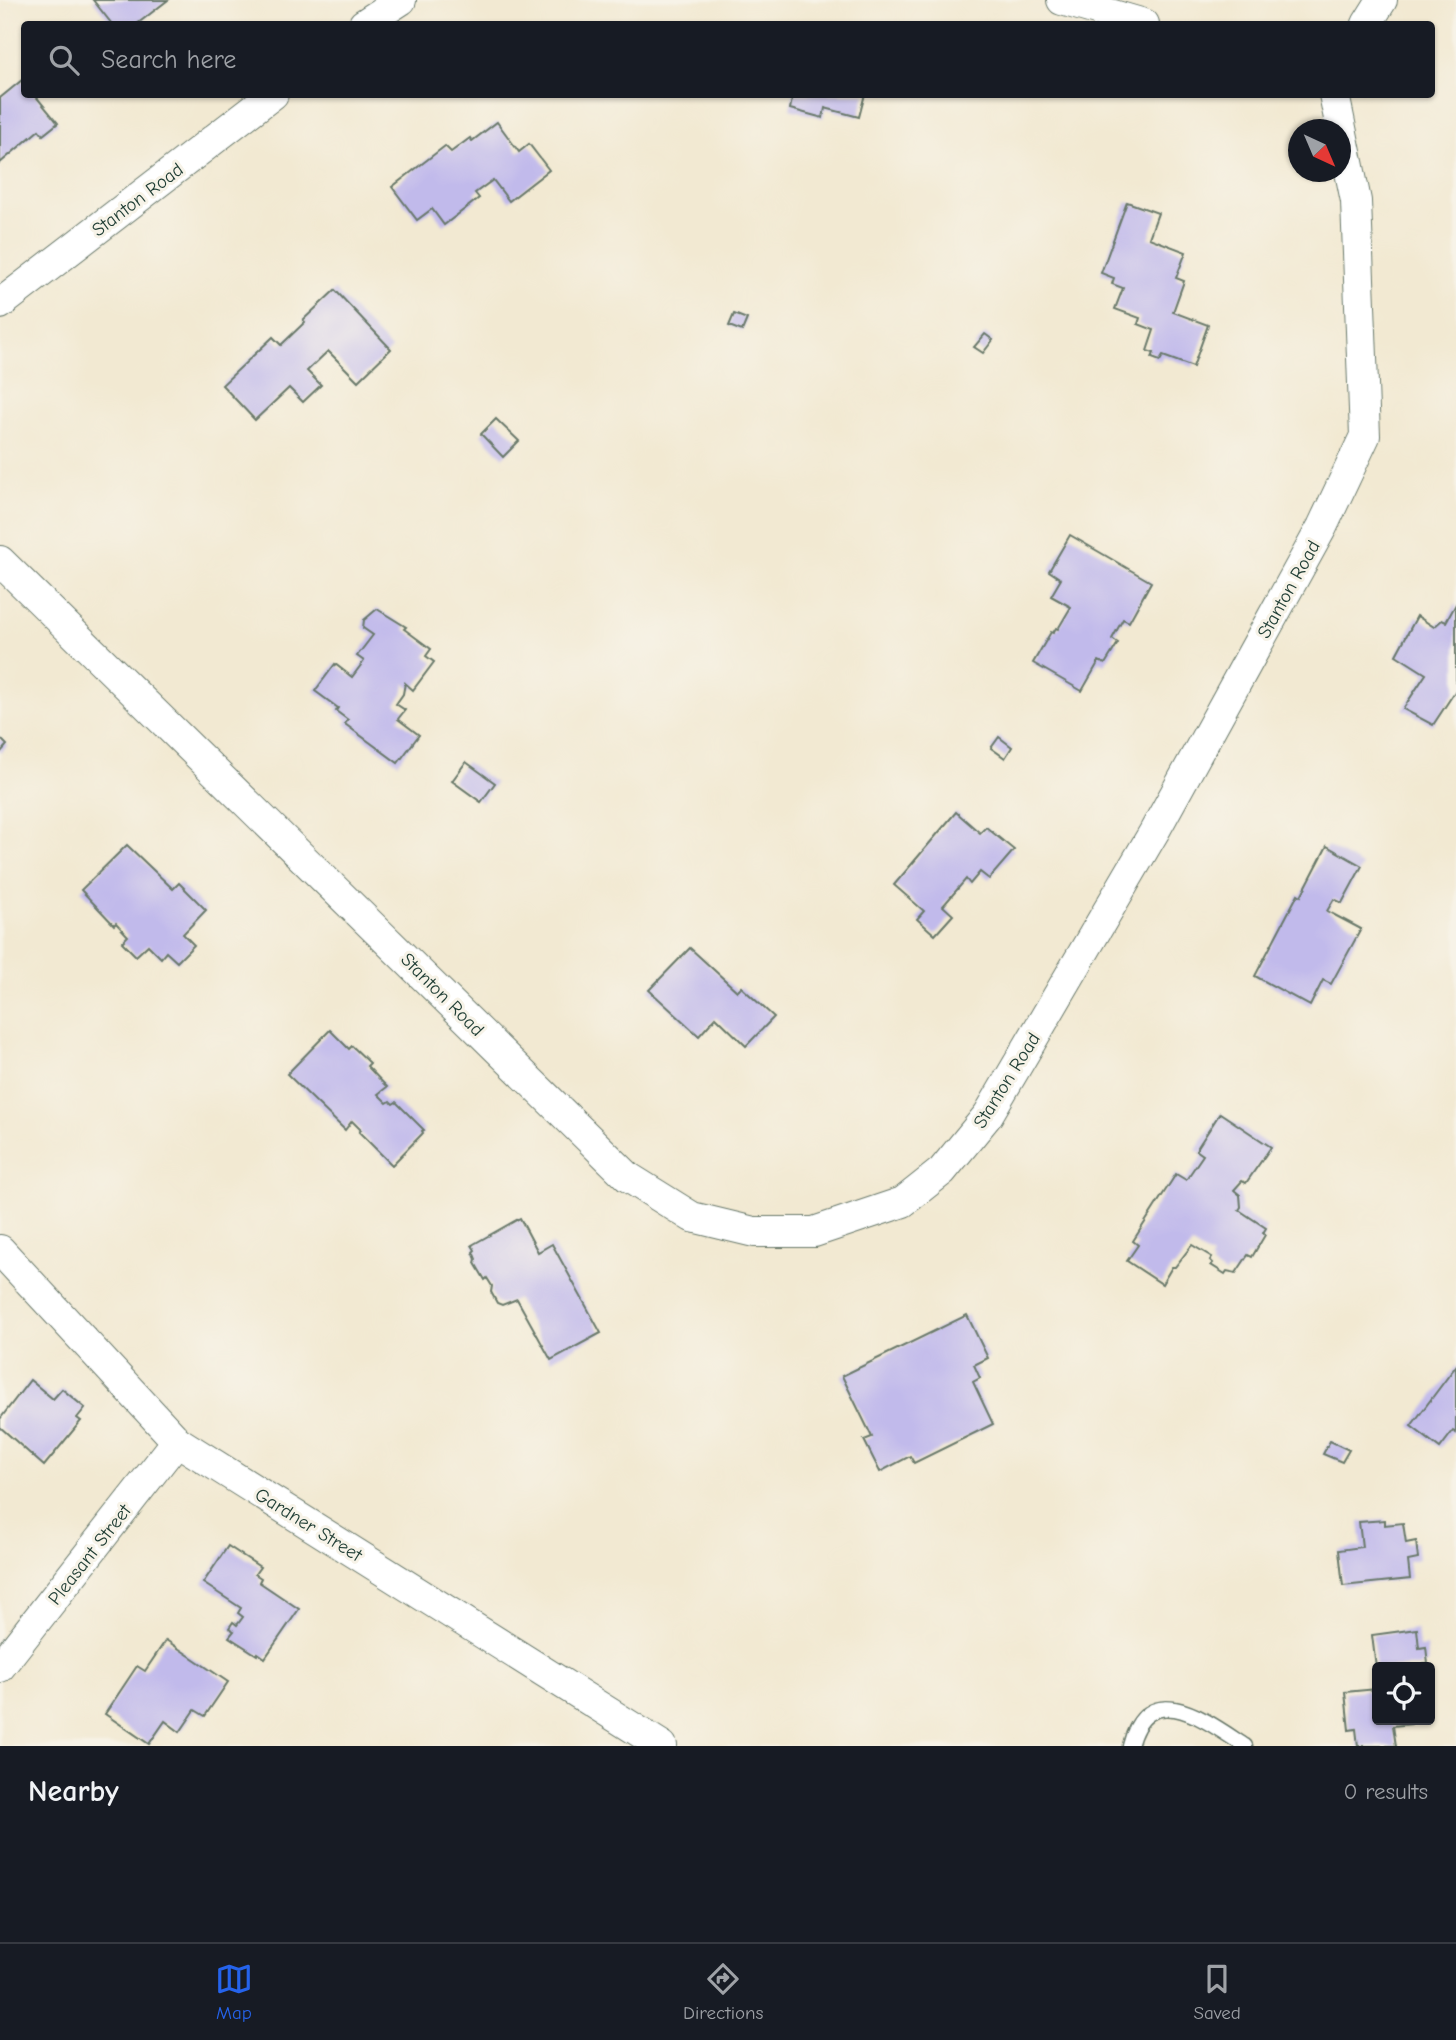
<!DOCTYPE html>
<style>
body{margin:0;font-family:"Comic Neue",sans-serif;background:#20242c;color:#f1f3f6}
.controls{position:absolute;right:21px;bottom:21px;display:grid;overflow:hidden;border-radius:7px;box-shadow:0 2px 5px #0004}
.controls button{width:63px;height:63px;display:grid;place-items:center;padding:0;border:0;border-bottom:2px solid #363941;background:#171b24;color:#f1f3f6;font:35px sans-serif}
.compass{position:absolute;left:1288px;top:119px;width:63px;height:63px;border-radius:50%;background:#171b24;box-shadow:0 2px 5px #0004;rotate:136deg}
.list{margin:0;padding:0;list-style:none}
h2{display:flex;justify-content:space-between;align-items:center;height:91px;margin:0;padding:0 28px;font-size:30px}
h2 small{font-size:23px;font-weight:400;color:#9ea1a6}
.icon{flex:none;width:38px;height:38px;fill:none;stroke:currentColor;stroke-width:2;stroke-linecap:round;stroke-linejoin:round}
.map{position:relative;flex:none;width:1456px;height:1746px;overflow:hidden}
.search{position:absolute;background:#171b24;box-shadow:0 2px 5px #0004;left:21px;right:21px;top:21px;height:77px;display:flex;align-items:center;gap:18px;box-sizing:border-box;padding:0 24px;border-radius:7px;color:#9ea1a6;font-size:26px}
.sheet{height:196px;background:#171b24}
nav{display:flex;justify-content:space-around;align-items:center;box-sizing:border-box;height:98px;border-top:2px solid #363941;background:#171b24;font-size:19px;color:#9ea1a6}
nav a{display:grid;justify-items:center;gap:4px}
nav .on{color:#2563eb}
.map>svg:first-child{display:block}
.building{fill:#c1baeb}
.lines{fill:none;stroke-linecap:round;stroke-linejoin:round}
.service-casing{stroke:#69796b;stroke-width:17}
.minor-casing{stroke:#69796b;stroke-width:32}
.service{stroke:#fff;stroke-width:14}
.minor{stroke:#fff;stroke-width:30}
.labels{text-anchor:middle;stroke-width:6;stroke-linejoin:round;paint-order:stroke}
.street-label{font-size:19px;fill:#1f3d34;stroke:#f7f3e8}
</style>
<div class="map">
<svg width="1456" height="1746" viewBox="0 0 1456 1746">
<rect width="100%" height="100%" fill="#f7f3e8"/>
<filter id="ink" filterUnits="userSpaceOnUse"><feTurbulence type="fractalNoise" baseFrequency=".0143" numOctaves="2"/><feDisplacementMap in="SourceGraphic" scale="14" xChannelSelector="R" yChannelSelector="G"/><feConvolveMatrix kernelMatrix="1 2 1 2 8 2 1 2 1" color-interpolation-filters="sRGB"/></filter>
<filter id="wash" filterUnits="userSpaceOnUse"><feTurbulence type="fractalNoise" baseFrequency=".00686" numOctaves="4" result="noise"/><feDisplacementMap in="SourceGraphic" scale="28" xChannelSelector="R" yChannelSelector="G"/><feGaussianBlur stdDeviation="1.57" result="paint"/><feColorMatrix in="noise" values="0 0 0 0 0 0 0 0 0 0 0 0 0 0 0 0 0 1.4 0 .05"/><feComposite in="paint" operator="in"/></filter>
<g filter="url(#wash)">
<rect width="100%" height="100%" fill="#f2e9d2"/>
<g id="blocks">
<g class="building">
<path d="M93,0h75l-31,24h-25z"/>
<path d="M22,80l2,3v11h10l24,29 -15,12 -4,-5 -39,33v-65z"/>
<path d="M793,94h72l-6,23 -34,-9 -2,10 -33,-9z"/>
<path d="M497,122l22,30 10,-8 20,26 -40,31 -16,-21 -18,13 4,5 -35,27 -12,-16 -15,11 -25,-33 53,-41 6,6 19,-14 2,3z"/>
<path d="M1127,202l31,11 -9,25 37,14 -10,26 8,3 -11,31 35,13 -15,42 -30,-11 -3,5 -8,-3 2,-5 -7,-2 7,-21 -16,-6 2,-6 -25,-9 8,-21 -11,-4 2,-6 -13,-5z"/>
<path d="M335,290l56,59 -33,32 -30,-30 -21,20 14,14 -18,17 -14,-14 -34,32 -33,-35 51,-48 8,8 24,-23 -2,-2z"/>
<path d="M734,314l13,5 -5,12 -13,-5z"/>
<path d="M985,334l8,6 -10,13 -9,-6z"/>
<path d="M496,419l23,22 -16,16 -22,-23z"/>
<path d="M1070,535l81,47 -22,40 -6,-3 -11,20 6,4 -13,21 -6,-3 -17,30 -49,-28 18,-31 2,1 3,-5 2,1 13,-22 -20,-11 10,-17 -12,-8z"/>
<path d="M1456,604v86l-23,35 -30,-16 23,-35 -30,-19 21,-39 17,11 8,-7 4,2z"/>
<path d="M377,609l29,18 -2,2 27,20 -5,7 8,6 -21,28 -8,-7 -2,11 -7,10 9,6 -7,9 21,16 -21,28 -53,-39 3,-4 -12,-9 2,-3 -23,-17 20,-27 17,13 12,-16 -7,-5 16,-21 -10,-7 1,-8z"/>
<path d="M999,737l13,10 -7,11 -14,-10z"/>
<path d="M0,738l7,7 -7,8z"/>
<path d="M466,762l29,21 -14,19 -29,-21z"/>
<path d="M956,812l24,21 6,-6 28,23 -25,29 -9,-7 -10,12 -4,-5 -23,27 10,9 -18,20 -18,-16 7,-8 -30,-26z"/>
<path d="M127,845l46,44 6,-6 27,27 -23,24 11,11 -17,17 -11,-10 -5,6 -13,-13 -12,11 -14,-14 6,-6 -12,-13 -2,2 -33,-35z"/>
<path d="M1327,846l35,20 -20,37 -8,-4 -7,12 34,18 -30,55 -8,-4 -13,26 -55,-30 43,-82 3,2z"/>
<path d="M690,948l47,43 4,-4 33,30 -28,29 -30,-29 -17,19 -50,-46z"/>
<path d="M330,1030l19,19 3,-3 18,17 -3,3 20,21 -9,7 9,9 3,-2 3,3 3,-2 28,28 -2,1 1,2 -31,32 -33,-33 2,-2 -9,-9 -7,9 -58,-56z"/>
<path d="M1220,1113l51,34 -25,36 -4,-2 -8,9 6,5 1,12 -2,3 27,18 -3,5 2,2 -13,22 -4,-2 -12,18 -9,-2 -2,3 -14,-9 2,-2 -3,-3 2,-3 -20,-12 -17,22h-3l-10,17 -35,-23 11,-16 -5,-4 43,-67 10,6 17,-25 -7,-5z"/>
<path d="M520,1218l18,34 14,-8 49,89 -50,27 -34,-61 -15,6 -5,-2 -6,-11 1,-6 -5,-8 -2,2 -10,-17 1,-4 -3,-7 2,-2 -3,-5z"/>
<path d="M967,1315l21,43 -14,7 6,13 -7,4 20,42 -79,39 -4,-7 -30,16 -16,-32 8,-3 -30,-61z"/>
<path d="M1456,1366v67l-3,-2 -13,17 -29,-22z"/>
<path d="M30,1380l23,19 9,-10 23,19 -8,10 4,3 -37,45 -44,-39v-8z"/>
<path d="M1330,1441l19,9 -7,12 -19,-8z"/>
<path d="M1385,1520v5l18,-2 3,20 10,-2 2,18 -10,2 2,18 -67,7 -4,-36 23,-3 -3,-25z"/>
<path d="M228,1546l32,21 -5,7 6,4 -2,4 40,27 -34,49 -7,-5 -1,2 -28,-18 5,-6 -5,-3 4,-6 4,3 6,-8 -5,-4 3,-5 -38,-25z"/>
<path d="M1417,1629l2,19 7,-1 2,17h-7l1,3h-46l-4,-32z"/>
<path d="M166,1640l62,42 -23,34 -10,-6 -15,22 -15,-11 -16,23 -44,-30 32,-48 8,5z"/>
<path d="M1377,1689v31h34v4l-18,2 3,20h-38l-2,-17 -7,1 -4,-38z"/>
</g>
</g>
</g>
<g filter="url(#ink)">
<use href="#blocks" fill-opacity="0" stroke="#69796b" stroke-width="2"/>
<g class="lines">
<g class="service-casing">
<path id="service" d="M1130,1746c18,-71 78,-24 115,0"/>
</g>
<g class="minor-casing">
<g id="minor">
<path d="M1062,0l82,24"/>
<path d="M364,24l37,-24"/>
<path d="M1367,24l15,-24"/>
<path d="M0,304l273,-210"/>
<path d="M0,561l628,616 64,40 62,15h60l89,-30 39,-31 46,-56 166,-283 168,-305 43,-91 -9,-235 -22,-107"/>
<path d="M0,1250l177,191 485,305"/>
<path d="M0,1667l177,-226"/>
</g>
</g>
<use href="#service" class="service"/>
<use href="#minor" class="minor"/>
</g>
</g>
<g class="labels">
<g class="street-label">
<text transform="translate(137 199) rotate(-37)" y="7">Stanton Road</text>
<text transform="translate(1288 589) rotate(-61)" y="7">Stanton Road</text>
<text transform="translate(443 994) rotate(45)" y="7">Stanton Road</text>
<text transform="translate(1006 1080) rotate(-58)" y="7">Stanton Road</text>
<text transform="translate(309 1524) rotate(32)" y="7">Gardner Street</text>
<text transform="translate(89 1554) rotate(-52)" y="7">Pleasant Street</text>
</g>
</g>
</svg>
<div class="controls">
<button><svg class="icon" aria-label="locate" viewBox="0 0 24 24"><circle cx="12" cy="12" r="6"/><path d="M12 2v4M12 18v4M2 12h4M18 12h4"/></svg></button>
</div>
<svg class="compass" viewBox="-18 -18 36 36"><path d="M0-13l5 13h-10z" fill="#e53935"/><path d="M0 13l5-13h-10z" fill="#9ea1a6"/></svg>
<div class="search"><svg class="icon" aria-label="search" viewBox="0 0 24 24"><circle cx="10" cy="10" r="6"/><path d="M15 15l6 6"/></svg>Search here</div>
</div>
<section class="sheet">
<h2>Nearby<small>0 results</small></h2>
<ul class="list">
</ul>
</section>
<nav>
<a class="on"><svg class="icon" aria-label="map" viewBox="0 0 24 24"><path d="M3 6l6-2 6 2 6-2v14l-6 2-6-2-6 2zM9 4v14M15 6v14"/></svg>Map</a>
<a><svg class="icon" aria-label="directions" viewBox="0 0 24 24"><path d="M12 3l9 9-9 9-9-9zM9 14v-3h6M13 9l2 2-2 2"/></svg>Directions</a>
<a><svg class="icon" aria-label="saved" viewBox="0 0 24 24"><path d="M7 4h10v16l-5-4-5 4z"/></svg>Saved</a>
</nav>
